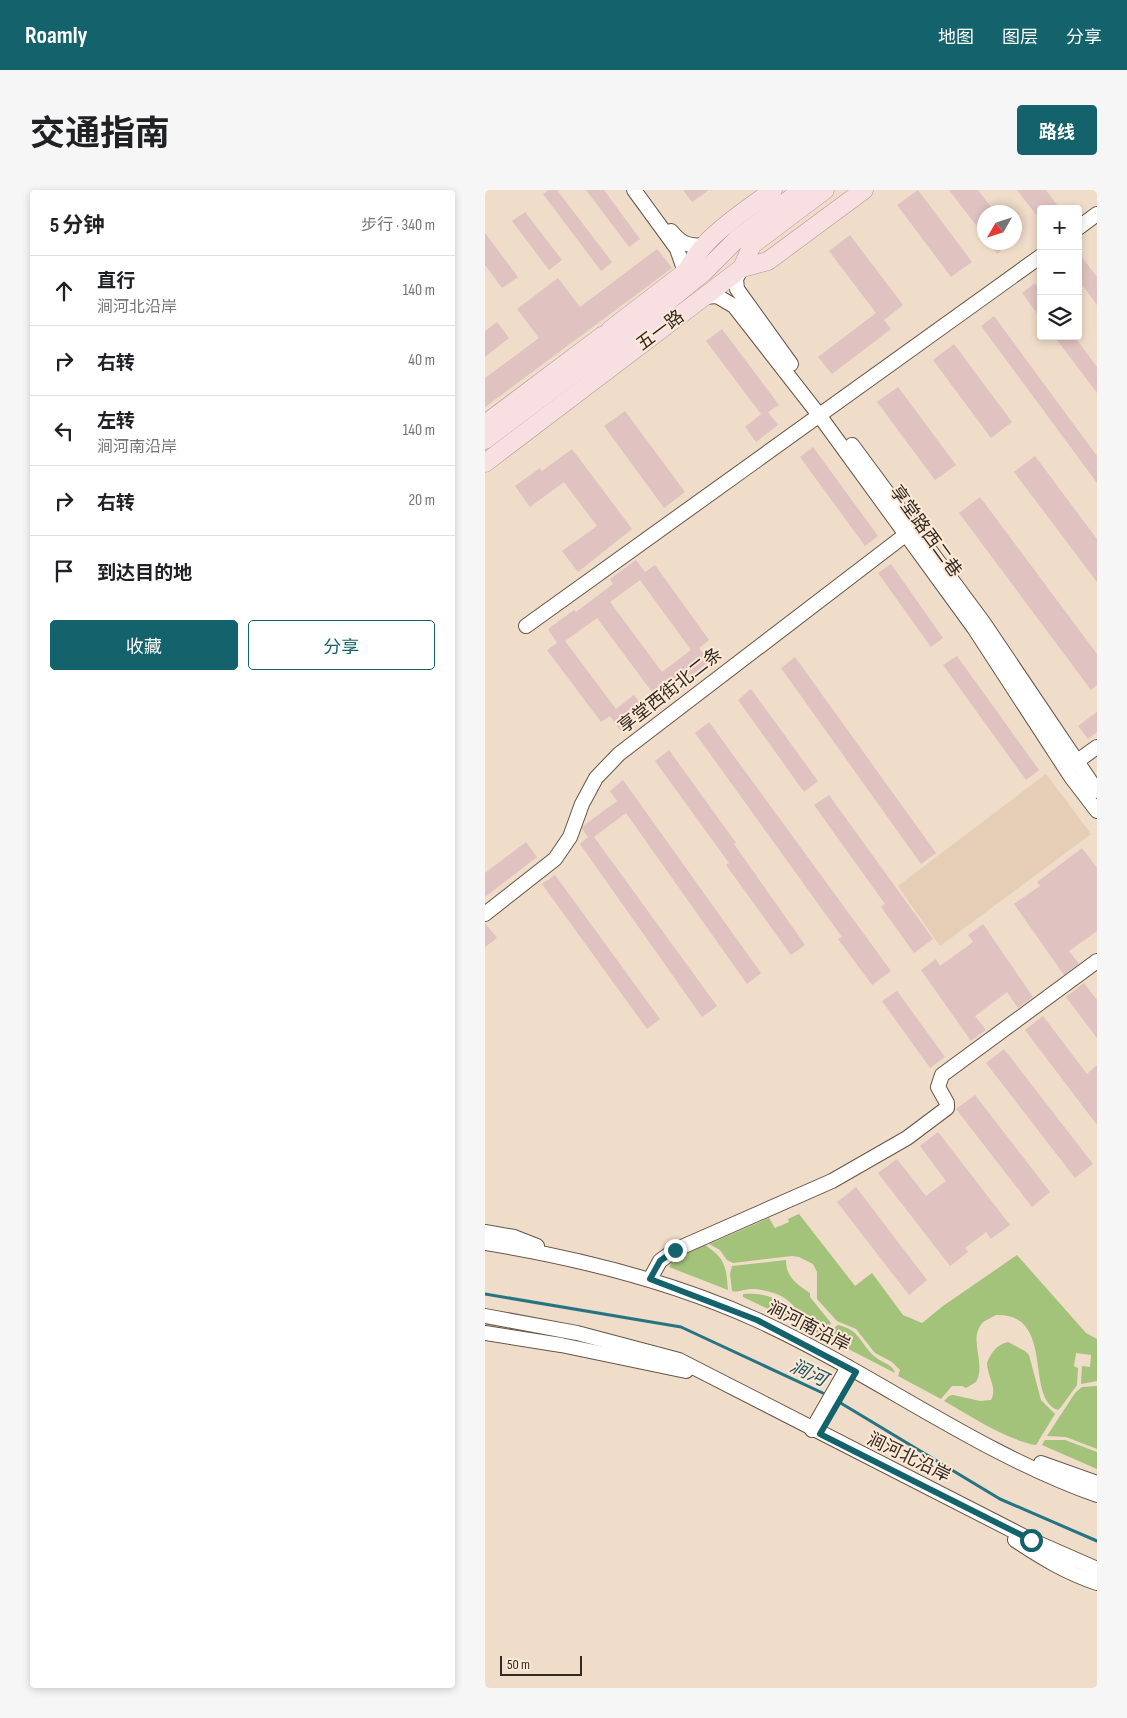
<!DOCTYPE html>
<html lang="zh">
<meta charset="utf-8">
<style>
body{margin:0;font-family:"Sofia Sans Condensed","Noto Sans SC",sans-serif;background:#f6f6f6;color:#202124}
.controls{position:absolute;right:15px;top:15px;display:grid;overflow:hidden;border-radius:5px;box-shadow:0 2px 8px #0003}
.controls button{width:45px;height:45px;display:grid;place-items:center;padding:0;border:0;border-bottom:1px solid #e0e0e0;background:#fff;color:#202124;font:25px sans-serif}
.compass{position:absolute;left:492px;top:15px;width:45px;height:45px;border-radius:50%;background:#fff;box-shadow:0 2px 8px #0003;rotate:231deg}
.scale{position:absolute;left:15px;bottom:12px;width:82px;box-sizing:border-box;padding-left:5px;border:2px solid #312a23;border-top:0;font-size:14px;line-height:18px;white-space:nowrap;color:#312a23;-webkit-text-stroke:4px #fde9d6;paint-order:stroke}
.stop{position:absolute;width:15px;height:15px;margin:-11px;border:4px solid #14626c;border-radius:50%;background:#fff}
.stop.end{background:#14626c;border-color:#fff;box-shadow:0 1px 5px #0008}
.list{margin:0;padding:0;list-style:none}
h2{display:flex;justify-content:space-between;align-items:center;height:65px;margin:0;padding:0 20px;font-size:21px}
h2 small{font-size:16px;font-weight:400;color:#757577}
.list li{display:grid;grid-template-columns:32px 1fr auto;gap:15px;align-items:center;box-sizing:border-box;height:70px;padding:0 20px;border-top:1px solid #e0e0e0}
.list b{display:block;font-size:19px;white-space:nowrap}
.list p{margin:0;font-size:16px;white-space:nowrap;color:#757577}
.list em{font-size:16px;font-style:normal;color:#757577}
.actions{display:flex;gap:10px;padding:15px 20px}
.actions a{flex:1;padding:11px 0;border:1px solid #14626c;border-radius:5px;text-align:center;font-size:18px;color:#14626c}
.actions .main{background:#14626c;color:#fff}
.icon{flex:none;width:28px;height:28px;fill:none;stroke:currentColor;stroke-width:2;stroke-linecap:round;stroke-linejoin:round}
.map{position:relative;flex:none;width:612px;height:1498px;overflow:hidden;border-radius:5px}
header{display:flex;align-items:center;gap:30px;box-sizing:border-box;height:70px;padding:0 25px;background:#14626c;color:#fff}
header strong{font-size:24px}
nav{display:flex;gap:28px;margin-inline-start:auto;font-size:18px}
.intro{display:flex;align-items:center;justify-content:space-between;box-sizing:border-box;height:120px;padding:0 30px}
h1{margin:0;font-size:35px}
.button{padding:12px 22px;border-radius:5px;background:#14626c;color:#fff;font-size:18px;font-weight:700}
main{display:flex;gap:30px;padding:0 30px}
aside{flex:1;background:#fff;border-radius:5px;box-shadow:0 2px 8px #0003}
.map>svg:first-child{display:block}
.built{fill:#e5cdb6}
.green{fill:#a3c27a}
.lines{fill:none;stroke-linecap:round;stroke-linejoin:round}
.stream{stroke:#247484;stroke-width:3}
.building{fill:#e0c3c0;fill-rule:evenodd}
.minor-casing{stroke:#665545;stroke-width:16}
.major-casing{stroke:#af9393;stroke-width:19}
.minor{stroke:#fff;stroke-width:14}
.major{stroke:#f8e0e2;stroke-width:18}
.route{stroke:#14626c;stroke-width:6}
.labels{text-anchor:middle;stroke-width:4;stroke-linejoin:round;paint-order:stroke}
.street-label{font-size:18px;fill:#312a23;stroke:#fde9d6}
.water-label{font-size:19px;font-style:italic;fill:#1b5665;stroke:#fde9d6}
</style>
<header>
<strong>Roamly</strong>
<nav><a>地图</a><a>图层</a><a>分享</a></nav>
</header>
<div class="intro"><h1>交通指南</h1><a class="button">路线</a></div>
<main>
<aside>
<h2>5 分钟<small>步行 · 340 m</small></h2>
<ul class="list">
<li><svg class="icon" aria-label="ahead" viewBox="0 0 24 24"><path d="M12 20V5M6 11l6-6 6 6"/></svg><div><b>直行</b><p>涧河北沿岸</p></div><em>140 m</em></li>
<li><svg class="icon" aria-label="right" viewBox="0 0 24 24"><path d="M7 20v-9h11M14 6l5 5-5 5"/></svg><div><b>右转</b></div><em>40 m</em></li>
<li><svg class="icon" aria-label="left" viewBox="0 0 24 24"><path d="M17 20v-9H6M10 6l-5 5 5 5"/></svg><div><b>左转</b><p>涧河南沿岸</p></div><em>140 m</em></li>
<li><svg class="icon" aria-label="right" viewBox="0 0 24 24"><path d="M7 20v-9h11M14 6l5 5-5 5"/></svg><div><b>右转</b></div><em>20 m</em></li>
<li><svg class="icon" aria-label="arrive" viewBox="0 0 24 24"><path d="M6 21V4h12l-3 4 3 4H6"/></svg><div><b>到达目的地</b></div></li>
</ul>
<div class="actions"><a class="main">收藏</a><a>分享</a></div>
</aside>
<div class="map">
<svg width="612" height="1498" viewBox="0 0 612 1498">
<rect width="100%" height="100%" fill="#efdcc9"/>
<path class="built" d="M561,584l45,60 -151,112 -42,-60z"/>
<g class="green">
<path d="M314,1024l56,72 17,-13 31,42 19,8 21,-17 74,-51 69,78 11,6v42l-16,3 1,-18 8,1 1,-12 -15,-2 -2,13 4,2 -1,17 -16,22 -3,3c-34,-12 -2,-97 -62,-95l-13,7c-16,18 4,40 -7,60l-10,6 -4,-2h-10l-11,13 -43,-23 2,-6 -8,-8 -17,-9 -19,-24 -19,-8 -20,-22v-27l-4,-8 -14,-7 -7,-1 -59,7 -6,-3 -7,-10 -11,-6 60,-26 6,10 14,-6 -1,-3z"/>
<path d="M220,1055c21,14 21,22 23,45l-59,-23 6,-9z"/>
<path d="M301,1070c0,18 11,24 24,33v4l21,26 -8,13 -24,-13c1,-24 -28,-34 -48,-34 -7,0 -13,4 -19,2l-2,-17 2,-8z"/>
<path d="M258,1104c22,-2 39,5 53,23v5l-53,-25z"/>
<path d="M353,1135c22,5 21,17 36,31 6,6 19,8 21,17l-68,-35 5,-9z"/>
<path d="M523,1152l17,9 4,4 12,45 14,14 -19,31c-30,-5 -65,-29 -92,-44l5,-5 4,-1 27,6 11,-1c7,-12 -4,-24 -4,-37 4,-10 9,-18 21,-21z"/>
<path d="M612,1196v63l-31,-12 -19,-1 28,-43 7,-6z"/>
<path d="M560,1250h20l32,12v17l-55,-24z"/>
</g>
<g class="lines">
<g class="stream">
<path d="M0,1104l196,33 146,68"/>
<path d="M349,1209l166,100 97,42"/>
</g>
</g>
<g class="building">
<path d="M64,0h8l55,72 -11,9 -58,-77z"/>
<path d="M101,0h18l36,49 -11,8z"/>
<path d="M198,0h26l-17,12z"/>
<path d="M433,0l54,72 -21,15 -54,-72z"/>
<path d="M464,0h29l17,22h-10v25z"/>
<path d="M532,0h29l14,19h-19v12z"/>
<path d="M40,22l37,48 -13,10 -37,-49z"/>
<path d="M0,43l33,44 -16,11 -17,-23z"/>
<path d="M365,45l53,70 -19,15 7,9 -59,45 -14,-17 58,-44 -47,-62z"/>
<path d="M504,52h23l-15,12z"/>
<path d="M172,59l15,19 -187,139v-29l54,-40 -22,-29 41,-31 22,29z"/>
<path d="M593,62l19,25v28l-19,-26z"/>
<path d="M550,93l6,8v28l-19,-26z"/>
<path d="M509,126l103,140v27l-116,-157z"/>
<path d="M12,132l12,16 -24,19v-26z"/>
<path d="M237,139l57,76 -11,7 10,13 -22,17 -11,-15 16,-13 -55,-73z"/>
<path d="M569,146h20l23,31v26z"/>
<path d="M469,154l58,78 -21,16 -58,-78z"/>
<path d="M413,197l58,78 -21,15 -58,-78z"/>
<path d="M140,221l60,81 -21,16 -60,-82z"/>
<path d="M328,257l65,89 -13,10 -65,-89z"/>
<path d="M87,259l60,80 -54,43 -16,-21 35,-25 -33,-44 -34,25 -15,-21 25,-18 2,3z"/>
<path d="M550,266l62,83v43l-83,-110z"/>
<path d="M495,307l117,157v31l-6,5 -132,-177z"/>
<path d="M151,370l9,12 10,-7 54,75 -10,8 10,14 -25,19 -3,-5 -26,20 -58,-78 -32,23 51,68 18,-14 13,17 -26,19 -11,-15 -9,6 -54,-72 10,-7 -9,-14 26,-19 2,2 37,-28 -3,-5zM155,390l51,70 -29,22 -52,-70z"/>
<path d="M406,374l52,74 -12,9 -53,-74z"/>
<path d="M472,466l82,114 -13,10 -83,-115z"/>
<path d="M310,467l141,196 -15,11 -140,-196z"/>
<path d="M266,499l67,92 -14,11 -66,-92z"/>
<path d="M612,522v20l-9,7 -10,-13z"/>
<path d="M224,532l182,249 -19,14 -34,-46 4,-2 -147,-204z"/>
<path d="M184,560l67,93 -2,1 71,101 -14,10 -65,-90 3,-2 -74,-102z"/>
<path d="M138,590l138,193 -14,11 -121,-171 -32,24 123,169 -15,11 -122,-173 8,-7 -6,-8 1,-3 34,-25 -7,-10z"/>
<path d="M344,605l104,144 -19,14 -33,-46 4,-3 -71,-99z"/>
<path d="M41,652l11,15 -52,40v-24z"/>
<path d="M597,658l15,20v63l-28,20 10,13 -15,11 -50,-71 26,-18 -3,-4z"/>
<path d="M70,685l105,144 -13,10 -105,-145z"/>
<path d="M0,733l12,15 -12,9z"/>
<path d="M498,734l50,73 -15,11 -11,-16 -32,24 11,14 -15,11 -50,-71 15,-11 4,7 33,-24 -5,-7z"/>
<path d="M599,793l13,17v38l-31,-41z"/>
<path d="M412,801l48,66 -15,11 -48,-67z"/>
<path d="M558,826l44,58 10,-9v60l-72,-95z"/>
<path d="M519,859l89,115 -18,14 -89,-115z"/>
<path d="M490,905l75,97 -18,15 -76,-98z"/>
<path d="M453,942l72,93 -19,14 -5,-7 -21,16 3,4 -18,14 -72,-93 19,-14 29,37 20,-15 -26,-35z"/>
<path d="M371,997l71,93 -18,15 -72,-93z"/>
</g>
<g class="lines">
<g class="minor-casing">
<g id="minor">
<path d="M149,0l43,59 8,23"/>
<path d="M593,38l19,-14"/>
<path d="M186,41c9,11 17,16 31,14"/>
<path d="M257,78l-6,11 1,10 54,75"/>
<path d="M219,107l13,-1 17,10 85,109 155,213 97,149 26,34"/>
<path d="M367,255l131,177 114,169"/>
<path d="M41,436l515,-370"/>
<path d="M584,577l28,-20"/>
<path d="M0,724l70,-55 15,-22 12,-33 14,-26 23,-24 294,-225"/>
<path d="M0,1042l29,5 23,9"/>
<path d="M0,1053c93,15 186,38 272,77 116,53 219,132 340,175"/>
<path d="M165,1089l10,-18 15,-11 157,-69 75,-43 40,-30v-5l-9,-16 4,-12 155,-114"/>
<path d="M0,1126l92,17 102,27 352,180 66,29"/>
<path d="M0,1143l76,12 125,26"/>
<path d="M327,1240l36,-63"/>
<path d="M556,1273l56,20"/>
<path d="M530,1350c27,18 52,33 82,43"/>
</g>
</g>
<g class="major-casing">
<g id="major">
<path d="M257,78l26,-7 96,-71"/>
<path d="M192,103c19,-54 52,-70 96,-103"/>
<path d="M125,140l74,-57"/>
<path d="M0,234l117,-88 24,-9"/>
<path d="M0,250l160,-120 59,-48 34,-34 64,-48"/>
<path d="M0,273l257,-195 10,-23 73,-55"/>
</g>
</g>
<use href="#minor" class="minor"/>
<use href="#major" class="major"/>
</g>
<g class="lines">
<path class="route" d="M190,1060l-15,11 -10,18 107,41 99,52 -36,62 211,106"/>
</g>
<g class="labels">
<g class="street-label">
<text transform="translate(175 140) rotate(-37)" y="6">五一路</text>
<text transform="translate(441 341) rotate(54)" y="6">享堂路西二巷</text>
<text transform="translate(185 500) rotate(-38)" y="6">享堂西街北二条</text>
<text transform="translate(324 1136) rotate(27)" y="6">涧河南沿岸</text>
<text transform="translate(424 1267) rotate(26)" y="6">涧河北沿岸</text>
</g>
<g class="water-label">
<text transform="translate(324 1182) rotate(25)" y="7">涧河</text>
</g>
</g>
</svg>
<div class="controls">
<button>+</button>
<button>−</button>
<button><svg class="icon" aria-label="layers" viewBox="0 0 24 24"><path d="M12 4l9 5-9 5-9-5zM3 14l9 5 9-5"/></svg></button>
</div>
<svg class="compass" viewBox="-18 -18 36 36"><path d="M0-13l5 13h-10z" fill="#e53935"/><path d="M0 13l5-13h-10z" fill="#757577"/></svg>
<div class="scale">50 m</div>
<div class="stop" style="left:546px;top:1350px"></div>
<div class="stop end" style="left:190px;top:1060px"></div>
</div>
</main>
